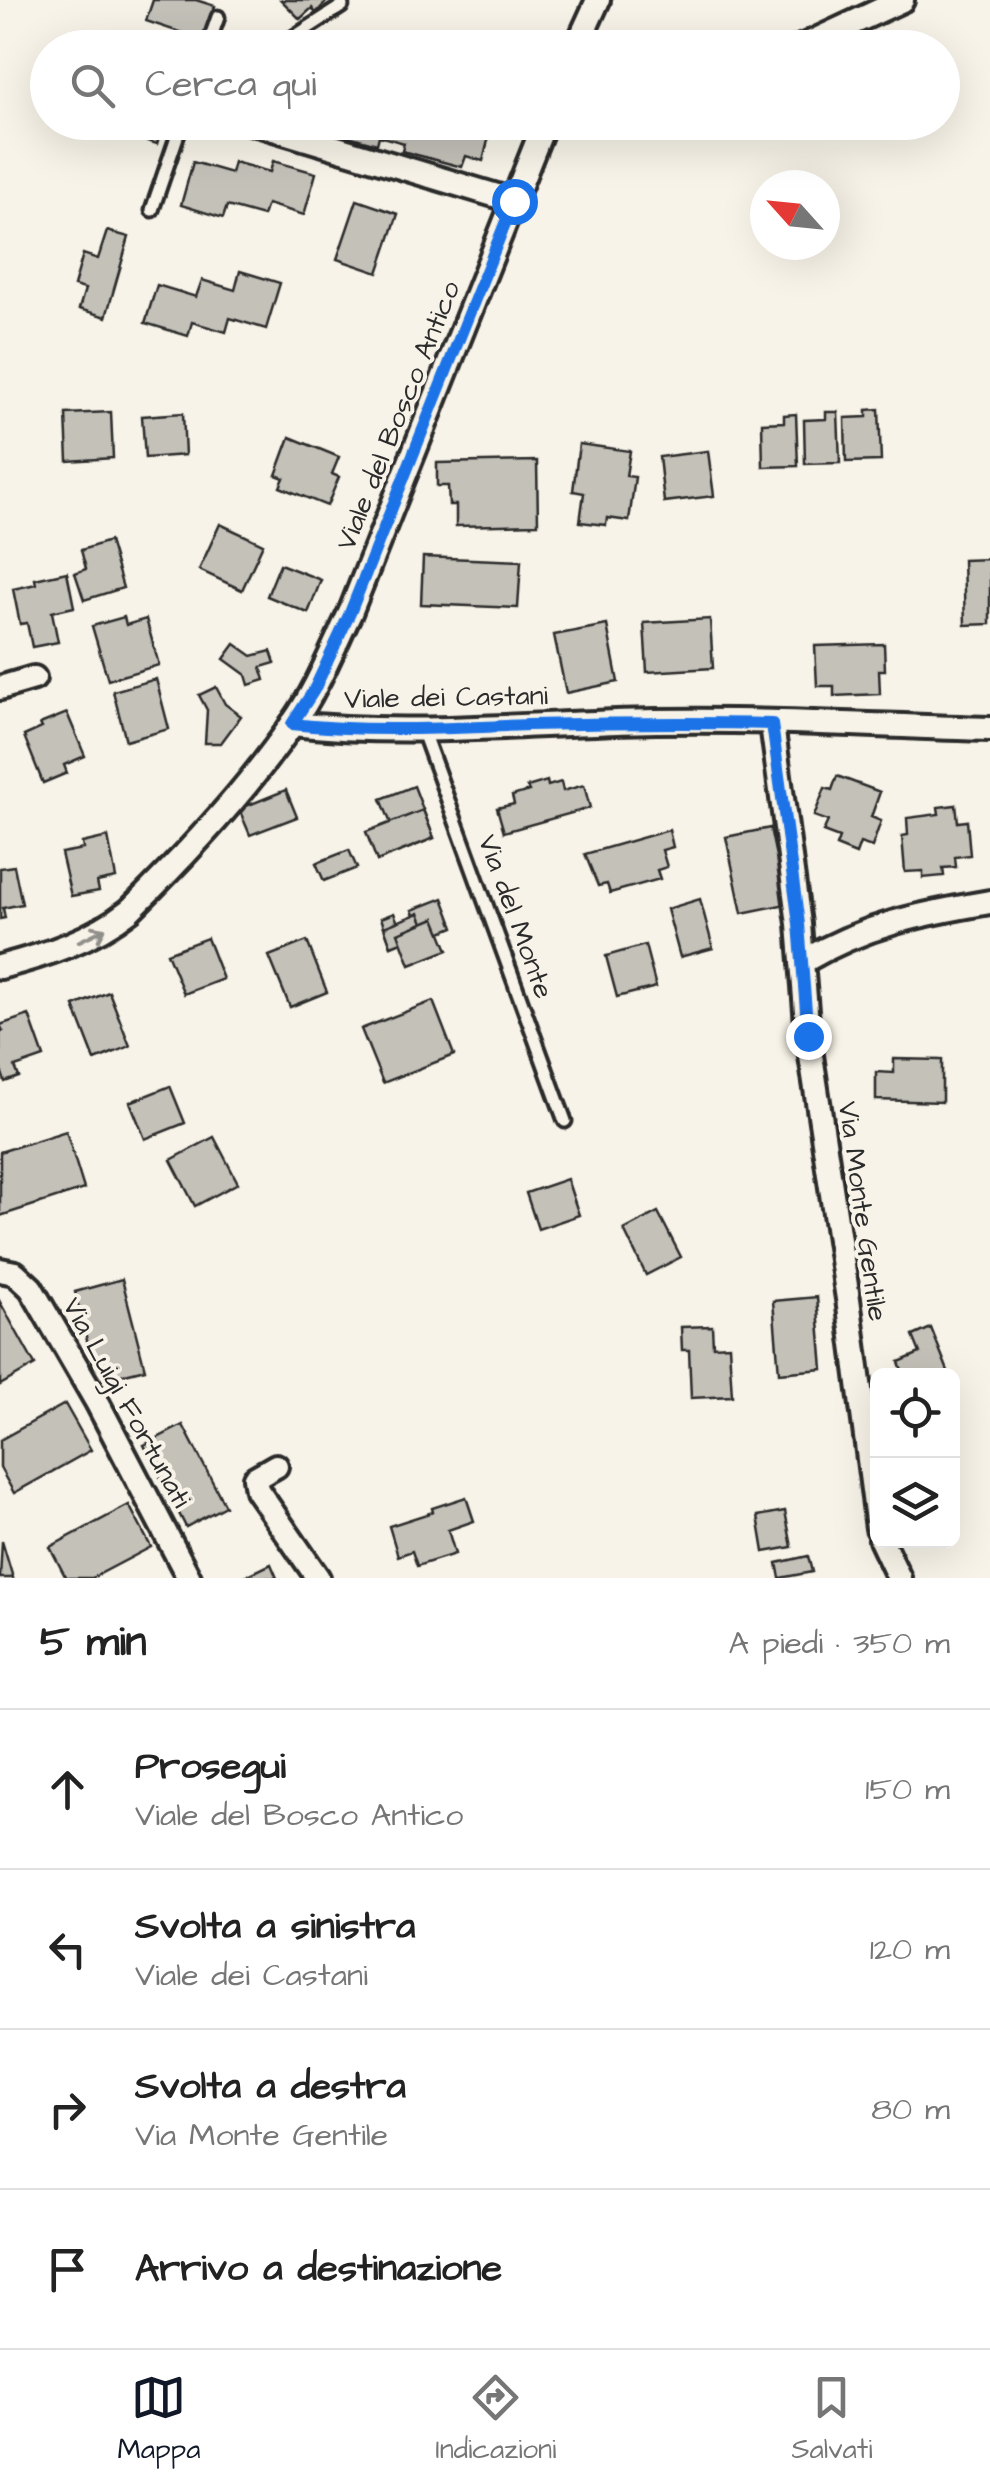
<!DOCTYPE html>
<html lang="it">
<meta charset="utf-8">
<style>
body{margin:0;font-family:"Architects Daughter",sans-serif;background:#f6f6f6;color:#222}
.controls{position:absolute;right:30px;bottom:30px;display:grid;overflow:hidden;border-radius:15px;box-shadow:0 10px 40px #0002}
.controls button{width:90px;height:90px;display:grid;place-items:center;padding:0;border:0;border-bottom:2px solid #e0e0e0;background:#fff;color:#222;font:50px sans-serif}
.compass{position:absolute;left:750px;top:170px;width:90px;height:90px;border-radius:50%;background:#fff;box-shadow:0 10px 40px #0002;rotate:297deg}
.stop{position:absolute;width:30px;height:30px;margin:-22px;border:8px solid #1a73e8;border-radius:50%;background:#fff}
.stop.end{background:#1a73e8;border-color:#fff;box-shadow:0 2px 10px #0008}
.list{margin:0;padding:0;list-style:none}
h2{display:flex;justify-content:space-between;align-items:center;height:130px;margin:0;padding:0 40px;font-size:42px}
h2 small{font-size:32px;font-weight:400;color:#767676}
.list li{display:grid;grid-template-columns:65px 1fr auto;gap:30px;align-items:center;box-sizing:border-box;height:160px;padding:0 40px;border-top:2px solid #e0e0e0}
.list b{display:block;font-size:38px;white-space:nowrap}
.list p{margin:0;font-size:32px;white-space:nowrap;color:#767676}
.list em{font-size:32px;font-style:normal;color:#767676}
.icon{flex:none;width:55px;height:55px;fill:none;stroke:currentColor;stroke-width:2;stroke-linecap:round;stroke-linejoin:round}
.map{position:relative;flex:none;width:990px;height:1578px;overflow:hidden}
.search{position:absolute;background:#fff;box-shadow:0 10px 40px #0002;left:30px;right:30px;top:30px;height:110px;display:flex;align-items:center;gap:25px;box-sizing:border-box;padding:0 35px;border-radius:55px;color:#767676;font-size:38px}
.sheet{height:770px;background:#fff}
nav{display:flex;justify-content:space-around;align-items:center;box-sizing:border-box;height:140px;border-top:2px solid #e0e0e0;background:#fff;font-size:28px;color:#767676}
nav a{display:grid;justify-items:center;gap:5px}
nav .on{color:#111827}
.map>svg:first-child{display:block}
.building{fill:#c4c1b9;stroke:#2b2b2b;stroke-width:2.5}
.lines{fill:none;stroke-linecap:round;stroke-linejoin:round}
.lane-casing{stroke:#2b2b2b;stroke-width:19}
.street-casing{stroke:#2b2b2b;stroke-width:30}
.lane{stroke:#f7f3e8;stroke-width:11}
.street{stroke:#f7f3e8;stroke-width:22}
.oneway{stroke:#918f8a}
.route{stroke:#1a73e8;stroke-width:12}
.labels{text-anchor:middle;stroke-width:8;stroke-linejoin:round;paint-order:stroke}
.street-label{font-size:28px;fill:#2b2b2b;stroke:#f7f3e8}
</style>
<div class="map">
<svg width="990" height="1578" viewBox="0 0 990 1578">
<rect width="100%" height="100%" fill="#f7f3e8"/>
<filter id="ink" filterUnits="userSpaceOnUse"><feTurbulence type="fractalNoise" baseFrequency=".01" numOctaves="2"/><feDisplacementMap in="SourceGraphic" scale="20" xChannelSelector="R" yChannelSelector="G"/><feConvolveMatrix kernelMatrix="1 2 1 2 8 2 1 2 1" color-interpolation-filters="sRGB"/></filter>
<g filter="url(#ink)">
<g class="building">
<path d="M153,0h43l19,6 -12,34 -57,-19z"/>
<path d="M281,0h47l-12,13 -4,-5 -12,11z"/>
<path d="M123,122h40l-6,22 -37,-11z"/>
<path d="M317,122h139l34,10 -7,29 -17,-5 -4,11 -60,-16 2,-8 -25,-7 -2,8 -61,-17z"/>
<path d="M273,161l43,12 -12,42 -37,-11 -4,12 -36,-10 -4,12 -42,-13 12,-43 38,11 3,-11 36,10z"/>
<path d="M357,200l41,14 -20,59 -41,-14z"/>
<path d="M107,231l22,6 -23,80 -27,-8 6,-20 -11,-3 9,-32 15,5z"/>
<path d="M240,271l40,12 -14,46 -36,-11 -4,14 -34,-10 -4,14 -43,-13 12,-38 39,12 6,-17 33,10z"/>
<path d="M879,409l2,52 -35,1 -1,-44 22,-1v-7z"/>
<path d="M111,412l2,46 -45,3 -2,-47z"/>
<path d="M826,412h12l2,51 -35,1 -1,-44 22,-1z"/>
<path d="M183,413l2,42 -40,3 -3,-42z"/>
<path d="M796,414l2,52 -35,1 -1,-44 22,-1v-7z"/>
<path d="M290,437l49,20 -7,17 7,3 -12,29 -47,-19 4,-9 -8,-3z"/>
<path d="M579,444l51,7 -4,25 9,1 -6,44 -22,-3 -1,7 -26,-3 4,-29 -11,-2z"/>
<path d="M708,451l6,45 -50,6 -5,-45z"/>
<path d="M537,461l1,63 -82,2v-21h-7l-1,-19h-11v-23z"/>
<path d="M220,524l43,20 -21,46 -43,-20z"/>
<path d="M109,541l14,47 -39,12 -9,-27 11,-4 -5,-19z"/>
<path d="M423,557l98,4 -3,47 -97,-4z"/>
<path d="M990,559v65l-25,1 -2,-65z"/>
<path d="M280,564l41,16 -13,33 -41,-17z"/>
<path d="M67,572l7,35 -22,5 6,30 -26,5 -5,-24 -7,1 -7,-35 23,-5 -1,-5z"/>
<path d="M124,617l2,8 20,-6 13,46 -51,15 -16,-54z"/>
<path d="M710,619l3,49 -66,4 -3,-49z"/>
<path d="M607,625l11,57 -52,11 -12,-58z"/>
<path d="M235,644l17,12 19,-5 4,12 -14,4 4,13 -16,5 -3,-10 -22,-16z"/>
<path d="M884,644l1,26h-6l1,24 -46,2v-10h-17l-2,-40z"/>
<path d="M156,679l13,50 -43,12 -13,-50z"/>
<path d="M216,687l9,17 16,12 -20,27h-16l2,-33 -8,-15z"/>
<path d="M67,713l18,43 -21,9 3,8 -24,10 -19,-47 18,-8 -2,-4z"/>
<path d="M837,776l43,16 -9,25 10,4 -9,26 -12,-4 -4,11 -20,-8 3,-8 -16,-6 5,-11 -14,-5 11,-28 7,2z"/>
<path d="M547,781l1,5 13,-4 2,9 21,-6 6,23 -86,24 -7,-24 17,-4 -2,-8 17,-5 -2,-4z"/>
<path d="M414,786l20,52 -32,13 -21,-52z"/>
<path d="M286,790l11,27 -47,18 -11,-26z"/>
<path d="M956,805l2,17 9,-1 3,34 -15,2 1,10 -13,1 1,8 -21,2v-7l-18,1 -3,-36 6,-1 -1,-17 32,-4 -1,-7z"/>
<path d="M423,810l11,28 -57,23 -11,-29z"/>
<path d="M770,828l16,76 -44,9 -16,-76z"/>
<path d="M669,830l4,17 -11,3 5,17 -10,3 3,9 -50,14 -3,-9 -9,2 -13,-32z"/>
<path d="M108,837l8,41 -19,4 2,9 -28,5 -10,-43 22,-4 -1,-6z"/>
<path d="M349,850l8,18 -33,13 -8,-18z"/>
<path d="M14,866l8,38 -19,4 2,10 -5,1v-51z"/>
<path d="M443,898l11,29 -30,12 -12,-29z"/>
<path d="M700,899l13,49 -33,9 -13,-48z"/>
<path d="M394,913l11,27 -14,6 -10,-28z"/>
<path d="M419,913l8,19 -36,14 -7,-19z"/>
<path d="M435,918l13,32 -38,15 -12,-32z"/>
<path d="M207,938l16,41 -39,15 -17,-41z"/>
<path d="M307,941l20,51 -37,15 -21,-51z"/>
<path d="M645,945l11,42 -39,10 -11,-41z"/>
<path d="M109,992l21,54 -35,14 -21,-54z"/>
<path d="M433,1001l21,54 -71,28 -22,-54z"/>
<path d="M29,1015l15,42 -29,10 4,10 -14,5 -5,-15v-35l3,-1 -3,-6z"/>
<path d="M894,1059l48,1v42l-66,-2v-28l18,1z"/>
<path d="M170,1086l15,37 -40,16 -15,-37z"/>
<path d="M66,1131l18,58 -84,27v-64z"/>
<path d="M214,1137l24,46 -43,23 -24,-46z"/>
<path d="M567,1179l12,36 -41,14 -12,-36z"/>
<path d="M658,1212l23,45 -35,18 -22,-45z"/>
<path d="M122,1279l23,90 -48,12 -22,-89z"/>
<path d="M817,1297l6,72 -44,4 -6,-72z"/>
<path d="M0,1302l35,63 -35,20z"/>
<path d="M712,1326l1,20 16,-1 3,51 -41,2 -2,-48h-7l-1,-23z"/>
<path d="M931,1328l19,48h-46l-5,-14 21,-9 -7,-17z"/>
<path d="M65,1404l26,46 -77,43 -14,-25v-28z"/>
<path d="M183,1425l42,81 -39,21 -42,-82z"/>
<path d="M466,1497l8,24 -26,9 7,24 -38,12 -5,-15 -14,5 -9,-30 44,-14 -1,-4z"/>
<path d="M129,1505l22,42 -59,31h-26l-16,-31z"/>
<path d="M785,1511l7,36 -28,5 -6,-36z"/>
<path d="M2,1541l11,37h-13z"/>
<path d="M808,1556l4,16 -32,6 -3,-15z"/>
<path d="M271,1564l6,14h-35z"/>
</g>
<g class="lines">
<g class="lane-casing">
<g id="lane">
<path d="M207,48l11,-31"/>
<path d="M277,48l65,-42"/>
<path d="M152,210l30,-88"/>
<path d="M422,729l143,392"/>
</g>
</g>
<g class="street-casing">
<g id="street">
<path d="M576,48l22,-48"/>
<path d="M799,48l103,-48"/>
<path d="M250,122l264,79"/>
<path d="M0,688l34,-10"/>
<path d="M292,724c121,13 243,-1 364,-3 111,-2 223,5 334,8"/>
<path d="M772,724l27,200 9,112 40,263 30,229"/>
<path d="M802,962c63,-37 118,-48 188,-60"/>
<path d="M0,967c46,-12 92,-27 130,-57 55,-54 119,-123 163,-187 24,-34 39,-73 57,-110l195,-491"/>
<path d="M0,1270l15,3 16,15 66,114 92,176"/>
<path d="M276,1466l-21,12 2,12 61,88"/>
<path d="M881,1540l18,38"/>
</g>
</g>
<use href="#lane" class="lane"/>
<use href="#street" class="street"/>
</g>
<defs><path id="oneway-shaft" d="M-6 0H5M1.5-3L5.5 0L1.5 3" fill="none" stroke-width="1.6" stroke-linecap="round" stroke-linejoin="round" transform="scale(2.5)"/></defs>
<use class="oneway" href="#oneway-shaft" transform="translate(92 935) rotate(-26)"/>
</g>
<g class="lines" filter="url(#ink)">
<path class="route" d="M514,201l-164,412 -36,77 -22,34c78,9 158,4 236,1 82,-2 162,-3 244,-1l27,200 9,112"/>
</g>
<g class="labels">
<g class="street-label">
<text transform="translate(397 415) rotate(-68)" y="10">Viale del Bosco Antico</text>
<text transform="translate(446 696) rotate(-1)" y="10">Viale dei Castani</text>
<text transform="translate(517 916) rotate(70)" y="10">Via del Monte</text>
<text transform="translate(864 1211) rotate(82)" y="10">Via Monte Gentile</text>
<text transform="translate(128 1402) rotate(61)" y="10">Via Luigi Fortunati</text>
</g>
</g>
</svg>
<div class="controls">
<button><svg class="icon" aria-label="locate" viewBox="0 0 24 24"><circle cx="12" cy="12" r="6"/><path d="M12 2v4M12 18v4M2 12h4M18 12h4"/></svg></button>
<button><svg class="icon" aria-label="layers" viewBox="0 0 24 24"><path d="M12 4l9 5-9 5-9-5zM3 14l9 5 9-5"/></svg></button>
</div>
<svg class="compass" viewBox="-18 -18 36 36"><path d="M0-13l5 13h-10z" fill="#e53935"/><path d="M0 13l5-13h-10z" fill="#767676"/></svg>
<div class="stop" style="left:514px;top:201px"></div>
<div class="stop end" style="left:808px;top:1036px"></div>
<div class="search"><svg class="icon" aria-label="search" viewBox="0 0 24 24"><circle cx="10" cy="10" r="6"/><path d="M15 15l6 6"/></svg>Cerca qui</div>
</div>
<section class="sheet">
<h2>5 min<small>A piedi · 350 m</small></h2>
<ul class="list">
<li><svg class="icon" aria-label="ahead" viewBox="0 0 24 24"><path d="M12 20V5M6 11l6-6 6 6"/></svg><div><b>Prosegui</b><p>Viale del Bosco Antico</p></div><em>150 m</em></li>
<li><svg class="icon" aria-label="left" viewBox="0 0 24 24"><path d="M17 20v-9H6M10 6l-5 5 5 5"/></svg><div><b>Svolta a sinistra</b><p>Viale dei Castani</p></div><em>120 m</em></li>
<li><svg class="icon" aria-label="right" viewBox="0 0 24 24"><path d="M7 20v-9h11M14 6l5 5-5 5"/></svg><div><b>Svolta a destra</b><p>Via Monte Gentile</p></div><em>80 m</em></li>
<li><svg class="icon" aria-label="arrive" viewBox="0 0 24 24"><path d="M6 21V4h12l-3 4 3 4H6"/></svg><div><b>Arrivo a destinazione</b></div></li>
</ul>
</section>
<nav>
<a class="on"><svg class="icon" aria-label="map" viewBox="0 0 24 24"><path d="M3 6l6-2 6 2 6-2v14l-6 2-6-2-6 2zM9 4v14M15 6v14"/></svg>Mappa</a>
<a><svg class="icon" aria-label="directions" viewBox="0 0 24 24"><path d="M12 3l9 9-9 9-9-9zM9 14v-3h6M13 9l2 2-2 2"/></svg>Indicazioni</a>
<a><svg class="icon" aria-label="saved" viewBox="0 0 24 24"><path d="M7 4h10v16l-5-4-5 4z"/></svg>Salvati</a>
</nav>
